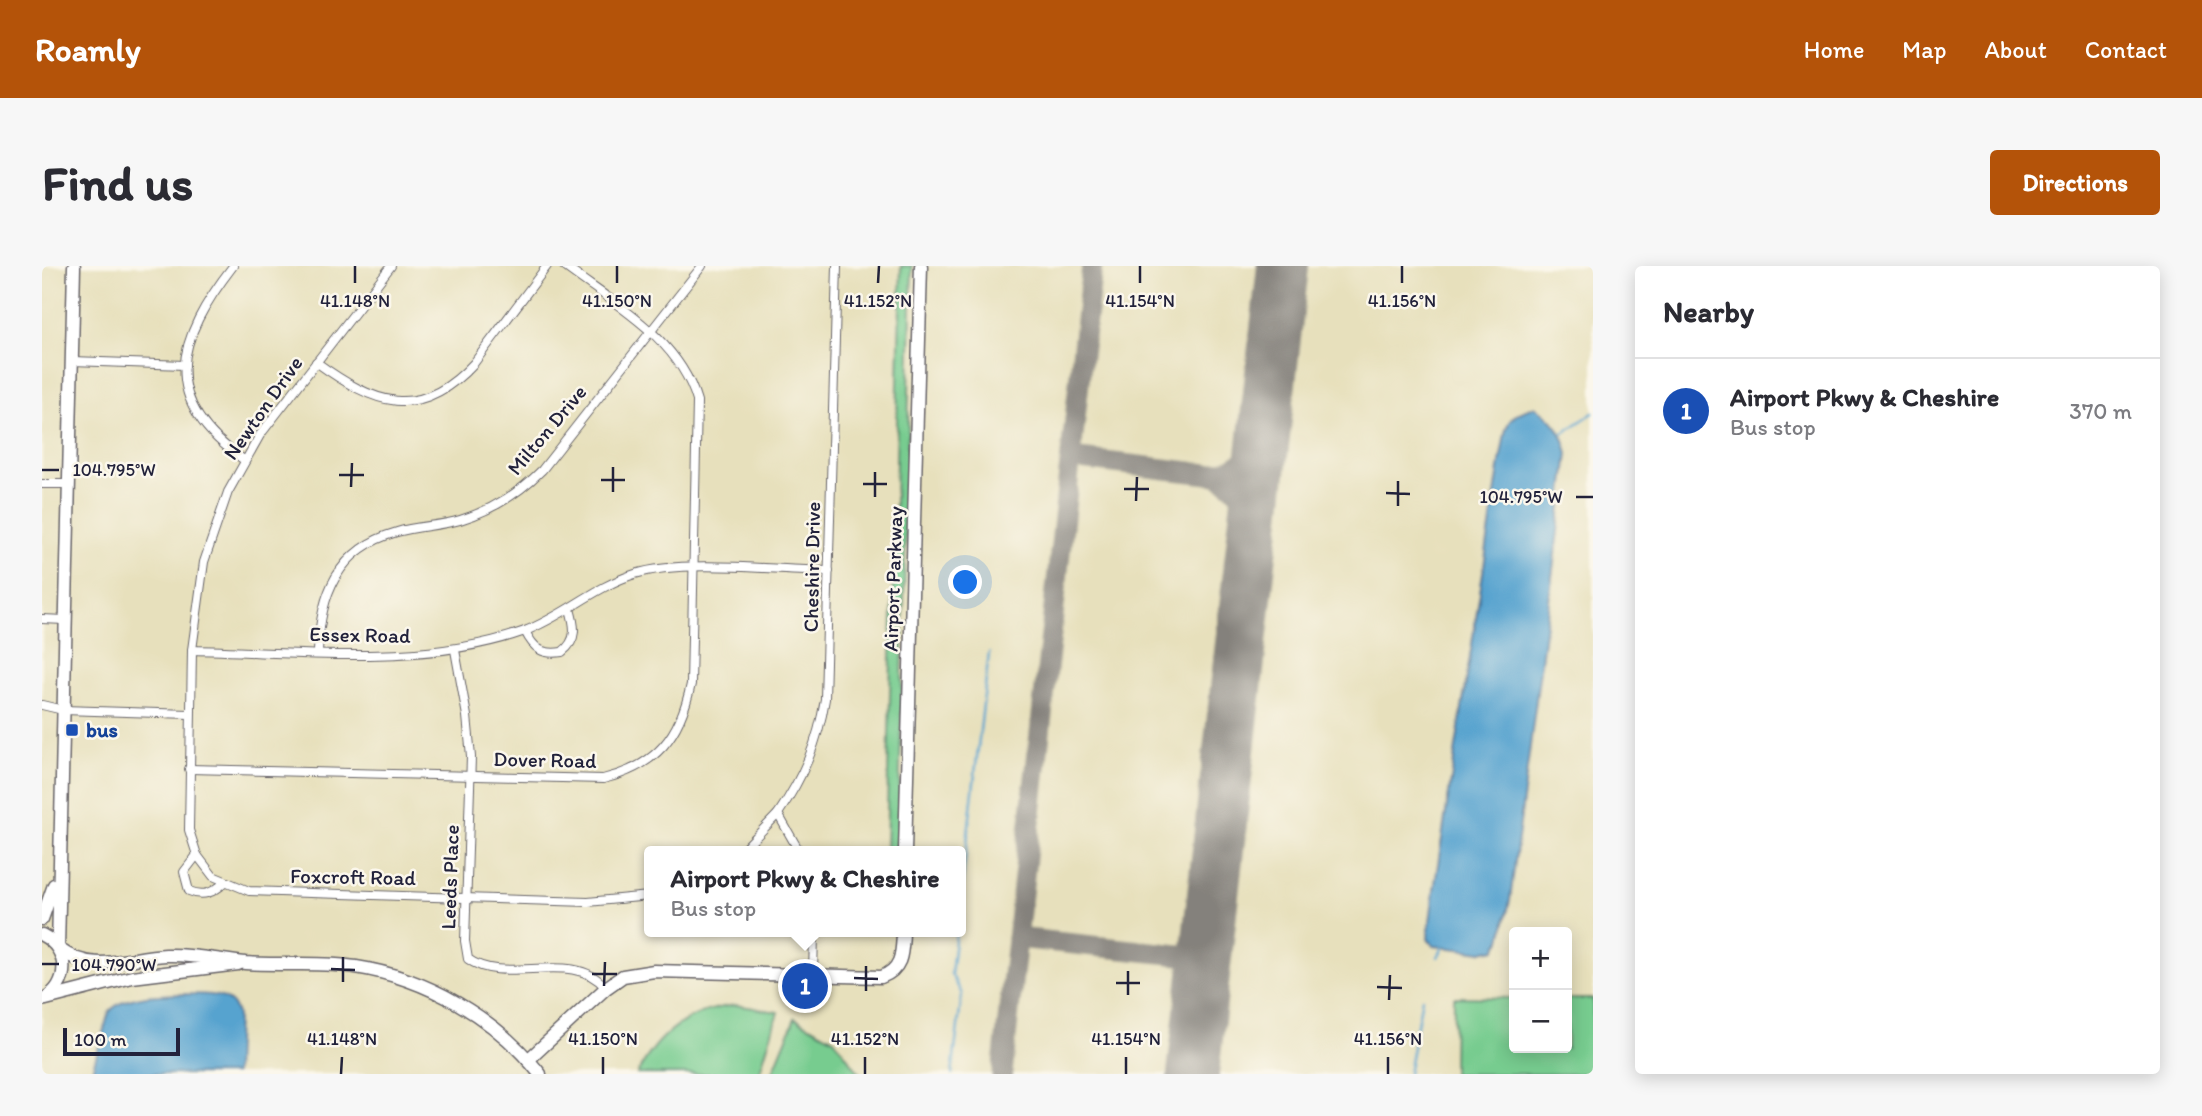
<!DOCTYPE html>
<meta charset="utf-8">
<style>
body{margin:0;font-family:Itim,sans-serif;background:#f7f7f7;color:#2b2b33}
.controls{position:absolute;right:21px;bottom:21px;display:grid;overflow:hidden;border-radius:7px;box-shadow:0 4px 18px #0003}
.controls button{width:63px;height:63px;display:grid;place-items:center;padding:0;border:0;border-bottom:2px solid #e1e1e2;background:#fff;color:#2b2b33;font:35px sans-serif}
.scale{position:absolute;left:21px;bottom:18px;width:117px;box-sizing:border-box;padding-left:7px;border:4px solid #22223b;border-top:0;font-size:19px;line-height:24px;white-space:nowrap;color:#22223b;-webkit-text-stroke:5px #fbf7ec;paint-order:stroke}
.you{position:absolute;left:924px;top:317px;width:24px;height:24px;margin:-18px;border:5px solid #fff;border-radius:50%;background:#1a73e8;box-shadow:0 0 0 10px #1a73e833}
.badge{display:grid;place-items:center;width:46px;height:46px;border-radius:50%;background:#b45309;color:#fff;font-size:23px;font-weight:700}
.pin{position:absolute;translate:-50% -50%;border:4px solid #fff;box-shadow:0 2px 7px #0006}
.popup{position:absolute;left:602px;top:580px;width:322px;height:91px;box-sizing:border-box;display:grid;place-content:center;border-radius:7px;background:#fff;filter:drop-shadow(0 2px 5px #0005);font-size:23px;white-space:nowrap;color:#7c7c81}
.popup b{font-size:26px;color:#2b2b33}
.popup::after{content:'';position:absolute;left:50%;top:100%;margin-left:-14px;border:14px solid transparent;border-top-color:#fff}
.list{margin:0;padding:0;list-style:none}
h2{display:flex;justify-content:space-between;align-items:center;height:91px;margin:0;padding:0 28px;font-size:30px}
h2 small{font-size:23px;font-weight:400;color:#7c7c81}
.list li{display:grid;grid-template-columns:46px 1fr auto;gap:21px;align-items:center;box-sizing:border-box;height:105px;padding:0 28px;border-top:2px solid #e1e1e2}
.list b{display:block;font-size:26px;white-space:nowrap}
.list p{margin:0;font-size:23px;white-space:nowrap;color:#7c7c81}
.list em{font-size:23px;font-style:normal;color:#7c7c81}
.map{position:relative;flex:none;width:1551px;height:808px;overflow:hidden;border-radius:7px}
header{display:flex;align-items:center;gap:42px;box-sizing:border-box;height:98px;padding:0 35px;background:#b45309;color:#fff}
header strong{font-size:33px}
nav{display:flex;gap:38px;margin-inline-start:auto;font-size:24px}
.intro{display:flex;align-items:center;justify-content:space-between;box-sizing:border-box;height:168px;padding:0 42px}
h1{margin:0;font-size:49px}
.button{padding:18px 32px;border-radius:7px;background:#b45309;color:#fff;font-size:24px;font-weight:700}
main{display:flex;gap:42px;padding:0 42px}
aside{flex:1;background:#fff;border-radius:7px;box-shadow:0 4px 18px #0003}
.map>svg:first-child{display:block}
.green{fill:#77cc8f;stroke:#4c7765;stroke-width:2}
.water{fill:#57a3cf;stroke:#3c6285;stroke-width:2}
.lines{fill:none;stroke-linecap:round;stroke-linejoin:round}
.stream{stroke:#57a3cf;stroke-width:2.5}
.taxiway{stroke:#84817c;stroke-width:21}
.runway{stroke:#84817c;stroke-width:52}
.street-casing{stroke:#676468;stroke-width:10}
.secondary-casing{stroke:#676468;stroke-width:15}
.primary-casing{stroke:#676468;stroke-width:15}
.street{stroke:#fff;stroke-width:8}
.secondary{stroke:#fff;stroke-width:12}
.primary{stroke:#fff;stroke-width:12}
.ticks{fill:none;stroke:#22223b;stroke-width:2.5}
.transit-dot{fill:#1a4fb4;stroke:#fbf7ec;stroke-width:2.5}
.labels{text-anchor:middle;stroke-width:5;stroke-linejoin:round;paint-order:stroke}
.street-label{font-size:21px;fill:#22223b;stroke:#fbf7ec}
.transit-label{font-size:21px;font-weight:bold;fill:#164399;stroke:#fbf7ec;text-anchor:start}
.ticks-label{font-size:18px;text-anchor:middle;fill:#22223b;stroke:#fbf7ec;stroke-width:5;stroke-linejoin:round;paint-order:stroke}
</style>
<header>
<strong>Roamly</strong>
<nav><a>Home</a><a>Map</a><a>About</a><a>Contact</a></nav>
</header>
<div class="intro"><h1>Find us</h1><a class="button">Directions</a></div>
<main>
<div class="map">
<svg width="1551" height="808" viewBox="0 0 1551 808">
<rect width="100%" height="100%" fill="#fbf7ec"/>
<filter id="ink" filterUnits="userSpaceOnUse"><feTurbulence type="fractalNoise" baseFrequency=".0143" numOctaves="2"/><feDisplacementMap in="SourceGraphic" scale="14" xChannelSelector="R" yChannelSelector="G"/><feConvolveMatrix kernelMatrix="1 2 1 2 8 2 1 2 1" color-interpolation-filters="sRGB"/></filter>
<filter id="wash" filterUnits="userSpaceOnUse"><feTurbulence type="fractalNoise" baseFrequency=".00686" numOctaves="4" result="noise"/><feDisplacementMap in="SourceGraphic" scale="28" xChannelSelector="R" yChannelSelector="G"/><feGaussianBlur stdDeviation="1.57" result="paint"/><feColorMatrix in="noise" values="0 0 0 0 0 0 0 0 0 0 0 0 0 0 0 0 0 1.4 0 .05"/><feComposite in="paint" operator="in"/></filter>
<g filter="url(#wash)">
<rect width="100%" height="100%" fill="#e7e0bc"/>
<g class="green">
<path d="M859,0h11l-14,585h-12z"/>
<path d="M1412,731l60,1v50h53v-49h26v75h-140z"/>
<path d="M694,739l42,7 -19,62h-122c22,-42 53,-64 99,-69z"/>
<path d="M753,752l39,21 26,35h-88z"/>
</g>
<g class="water">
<path d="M1493,141c19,11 29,26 33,47l-58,446 -9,40 -6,9 -13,3 -48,-6 -6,-8 6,-48 67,-434c6,-30 2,-40 34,-49z"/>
<path d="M144,728c20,1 45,-3 51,20l-2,60h-144l18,-62c16,-19 54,-17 77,-18z"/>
</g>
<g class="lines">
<g class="stream">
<path d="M1521,167l30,-20"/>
<path d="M919,629l28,-242"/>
<path d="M1396,691l5,-10"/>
<path d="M910,808l10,-80 -11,-20 5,-42"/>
<path d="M1366,808l14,-76"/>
</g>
<g class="taxiway">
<path d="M1029,192l188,22"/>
<path d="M1174,207c28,-5 41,-22 49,-48"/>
<path d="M1177,210c23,13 31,30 34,55"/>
<path d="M975,672l172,18 16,-10 4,-15"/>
<path d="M960,808l90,-808"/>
</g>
<path class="runway" d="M1151,808l90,-808"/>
</g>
</g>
<g filter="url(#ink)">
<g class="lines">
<g class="street-casing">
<g id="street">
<path d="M191,0c-57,74 -76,134 11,194"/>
<path d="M349,0l-131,169 -32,57 -24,70 -12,88 -3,180 8,25 16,21 36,15 339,11 61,-6"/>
<path d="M30,95l113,4"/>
<path d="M274,96c58,42 103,61 158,1l73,-97"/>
<path d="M0,218h27"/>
<path d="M0,353l23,1"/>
<path d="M483,365c39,-15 71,-45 110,-57 46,-15 143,-4 194,-3"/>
<path d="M150,384c109,2 229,18 333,-19 9,18 17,24 37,21 16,-12 13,-26 8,-43"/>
<path d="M413,384l12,66 4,41 -6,184 3,18c37,28 105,-12 138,29"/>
<path d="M276,386c2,-57 19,-103 79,-120 20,-6 43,-6 63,-12 33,-10 58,-26 82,-50l160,-204"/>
<path d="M0,439l21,5 127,4"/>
<path d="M147,503l414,10c54,-13 77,-43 88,-95l6,-283c-18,-63 -83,-97 -133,-135"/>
<path d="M700,585l36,-37"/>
<path d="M757,585l-21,-37c25,-37 40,-71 47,-115l12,-433"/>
<path d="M155,589l-13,17 5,19c14,6 24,2 35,-8"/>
<path d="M771,709l1,-43"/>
</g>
</g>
<g class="secondary-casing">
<g id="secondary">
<path d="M863,585l16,-585"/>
<path d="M17,683c35,26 67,8 107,6 27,-1 52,5 79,8 37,3 74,-2 111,4 71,11 140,51 184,107"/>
<path d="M4,733l86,-22 106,-13"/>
<path d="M486,794l78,-72 17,-12 31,-5 227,6c22,-8 21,-25 22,-45"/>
</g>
</g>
<g class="primary-casing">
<g id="primary">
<path d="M0,653l12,-34"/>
<path d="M0,669c28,14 29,51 0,65"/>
<path d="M16,682l16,-682"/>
</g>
</g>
<use href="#street" class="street"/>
<use href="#secondary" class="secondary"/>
<use href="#primary" class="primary"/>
</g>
</g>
<path class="ticks" d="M313,17v-17M575,17v-17M836,17l1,-17M1098,17v-17M1360,17v-17M0,204h17M297,209h25M559,214h24M821,218h24M309,221l1,-24M1082,223h25M571,226v-25M1344,227l24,1M833,231v-25M1534,231h17M1094,235l1,-24M1356,240v-25M0,698h17M289,703l24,1M550,708h25M812,712l24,1M301,716v-25M1074,717h24M562,720l1,-24M1335,721l25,1M824,725v-25M1086,729v-24M1347,734l1,-25M299,808l1,-17M561,808v-17M823,808v-17M1084,808v-17M1346,808v-17"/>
<rect class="transit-dot" x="23" y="457" width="14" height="14" rx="3.5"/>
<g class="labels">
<g class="street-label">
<text transform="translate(221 142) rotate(-55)" y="7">Newton Drive</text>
<text transform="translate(505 164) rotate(-50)" y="7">Milton Drive</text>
<text transform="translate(770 301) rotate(-89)" y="7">Cheshire Drive</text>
<text transform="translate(851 313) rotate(-88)" y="7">Airport Parkway</text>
<text transform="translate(318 369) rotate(1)" y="7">Essex Road</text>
<text transform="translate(503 494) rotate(1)" y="7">Dover Road</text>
<text transform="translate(311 611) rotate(1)" y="7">Foxcroft Road</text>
<text transform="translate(408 611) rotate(-88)" y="7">Leeds Place</text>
</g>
<g class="transit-label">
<text x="44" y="471">bus</text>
</g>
</g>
<g class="ticks-label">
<text x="313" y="41">41.148°N</text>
<text x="575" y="41">41.150°N</text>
<text x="836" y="41">41.152°N</text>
<text x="1098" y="41">41.154°N</text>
<text x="1360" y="41">41.156°N</text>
<text x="72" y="210">104.795°W</text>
<text x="1479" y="237">104.795°W</text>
<text x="72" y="705">104.790°W</text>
<text x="300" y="779">41.148°N</text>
<text x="561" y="779">41.150°N</text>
<text x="823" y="779">41.152°N</text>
<text x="1084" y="779">41.154°N</text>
<text x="1346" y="779">41.156°N</text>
</g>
</svg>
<div class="controls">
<button>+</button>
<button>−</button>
</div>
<div class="scale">100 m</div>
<div class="you"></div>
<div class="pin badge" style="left:763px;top:720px;background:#1a4fb4">1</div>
<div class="popup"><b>Airport Pkwy &amp; Cheshire</b>Bus stop</div>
</div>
<aside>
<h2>Nearby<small></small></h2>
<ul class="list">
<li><span class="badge" style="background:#1a4fb4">1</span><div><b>Airport Pkwy &amp; Cheshire</b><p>Bus stop</p></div><em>370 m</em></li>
</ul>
</aside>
</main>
